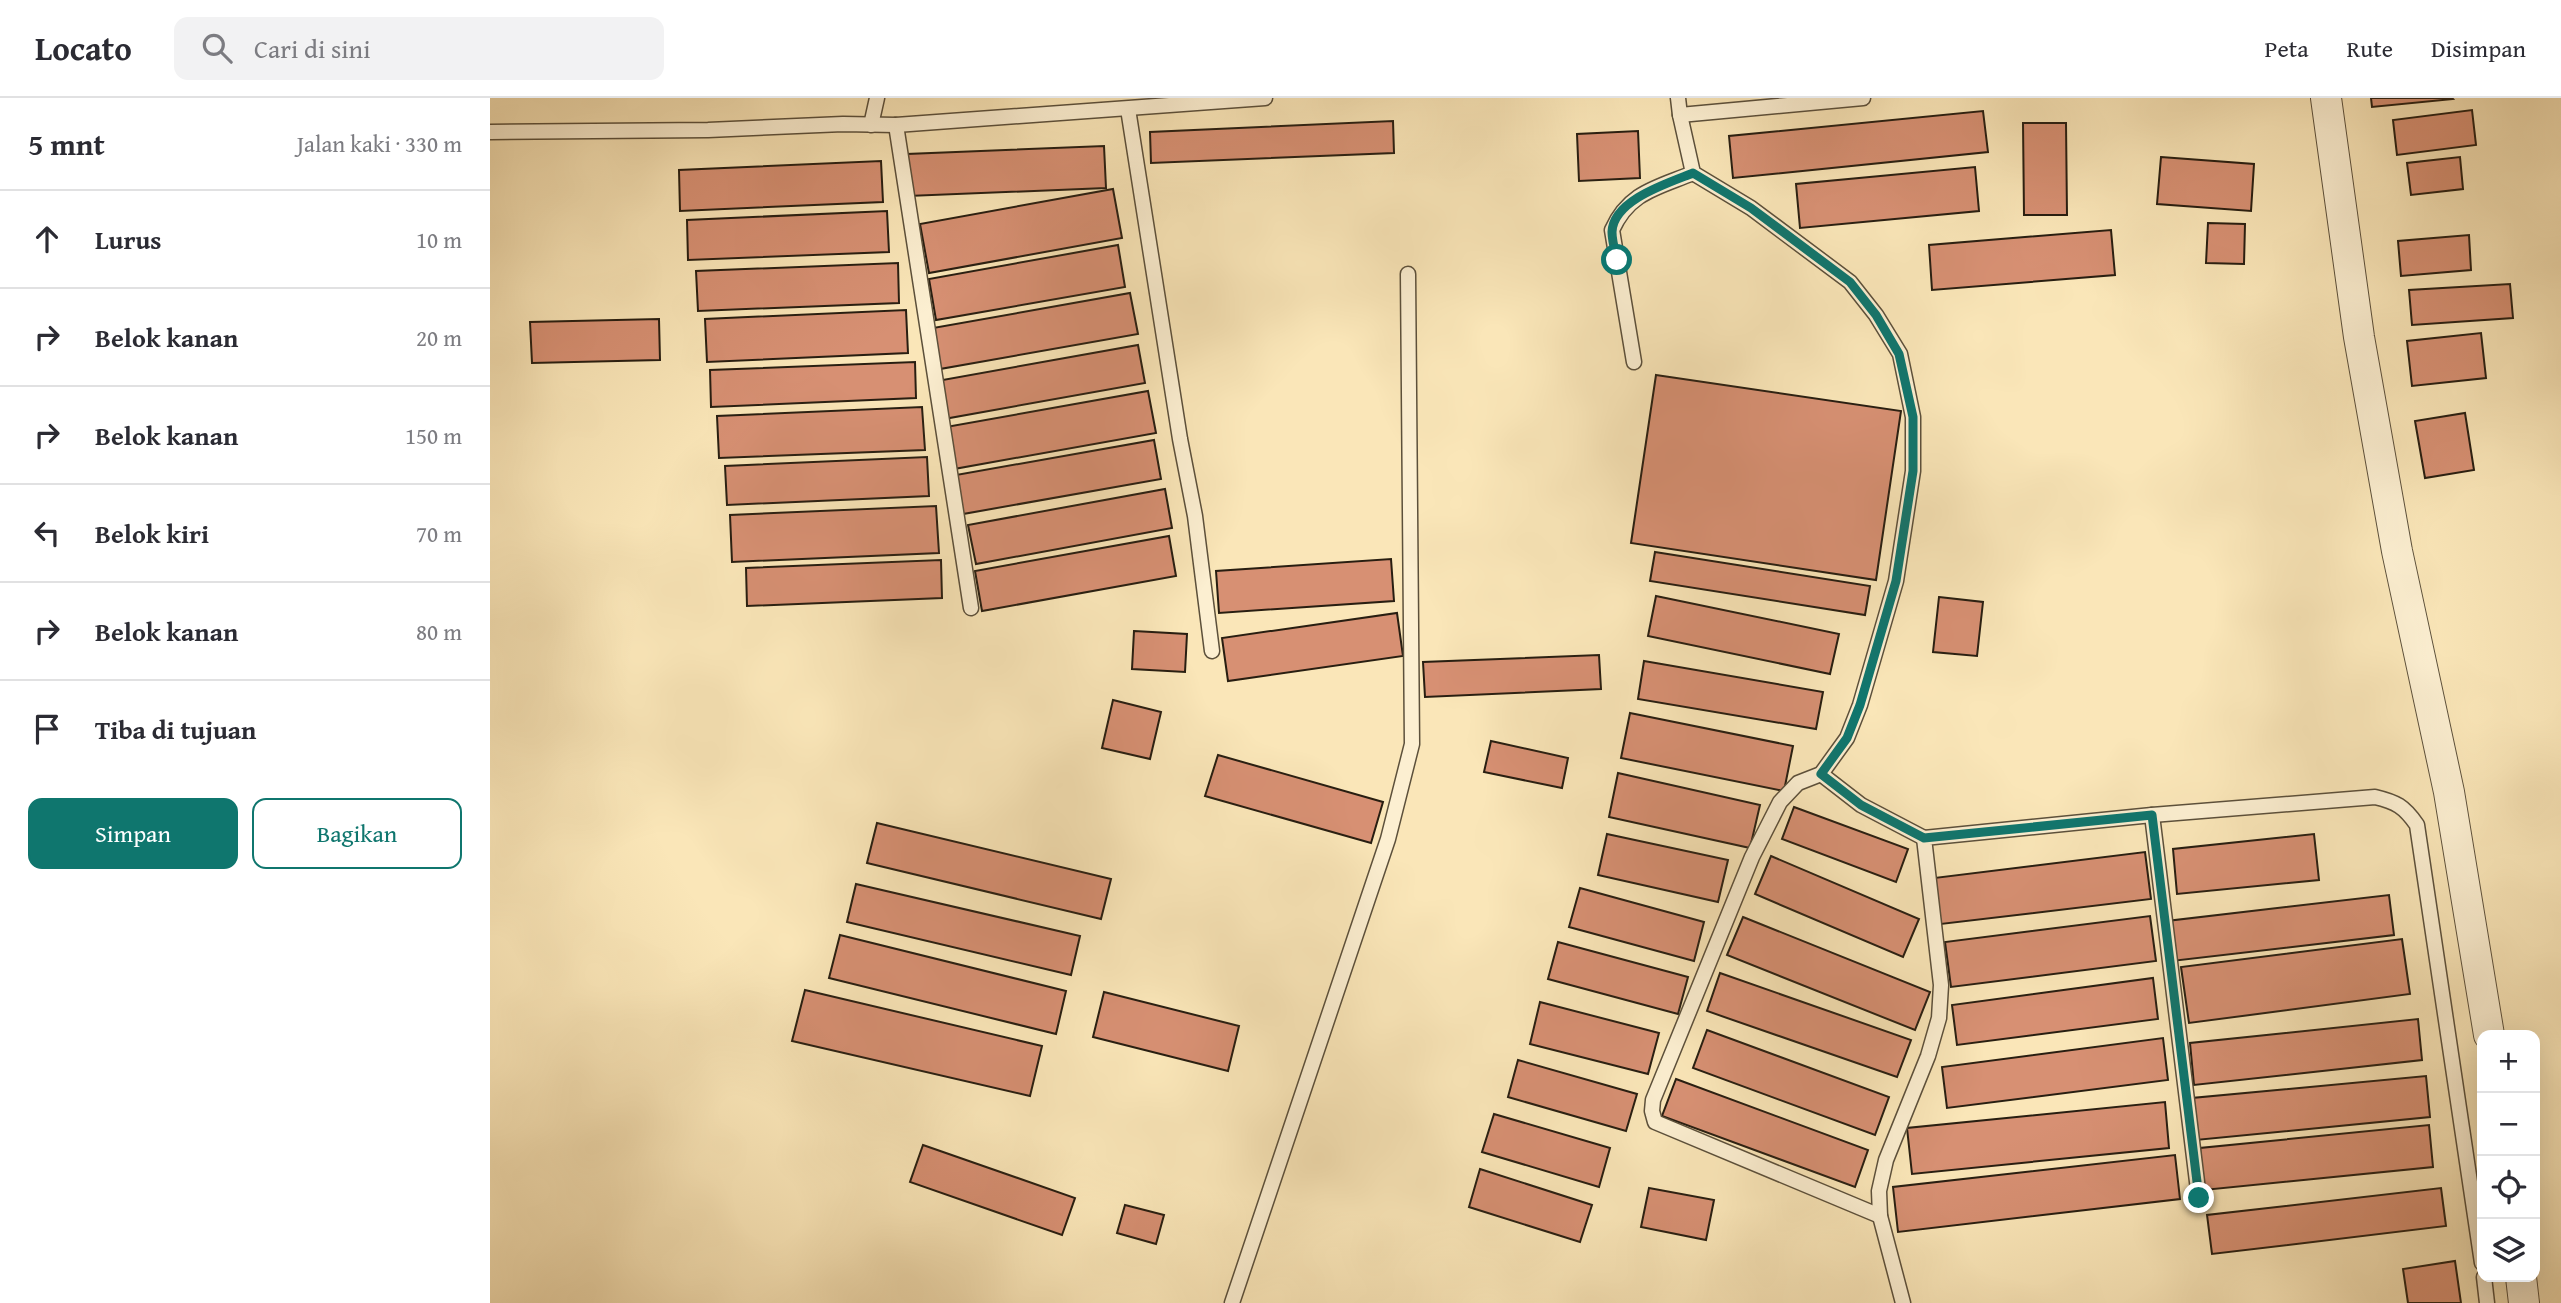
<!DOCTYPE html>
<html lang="id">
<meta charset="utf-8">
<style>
body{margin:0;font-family:"Gentium Book Plus",serif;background:#f2f2f3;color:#2b2b33}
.controls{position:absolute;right:21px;bottom:21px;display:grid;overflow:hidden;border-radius:14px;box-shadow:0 7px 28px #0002}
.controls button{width:63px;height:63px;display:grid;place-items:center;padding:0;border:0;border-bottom:2px solid #e1e1e2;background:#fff;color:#2b2b33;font:35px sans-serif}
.stop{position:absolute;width:21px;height:21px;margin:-16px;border:5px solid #0f766e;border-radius:50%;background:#fff}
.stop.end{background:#0f766e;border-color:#fff;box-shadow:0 2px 7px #0008}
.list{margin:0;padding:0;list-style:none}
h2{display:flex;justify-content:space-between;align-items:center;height:91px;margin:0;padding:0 28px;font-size:30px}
h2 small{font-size:23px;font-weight:400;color:#7c7c81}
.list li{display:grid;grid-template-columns:46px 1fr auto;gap:21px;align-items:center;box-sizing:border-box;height:98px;padding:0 28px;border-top:2px solid #e1e1e2}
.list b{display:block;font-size:26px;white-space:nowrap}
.list em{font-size:23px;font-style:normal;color:#7c7c81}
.actions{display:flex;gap:14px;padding:21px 28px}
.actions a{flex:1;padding:16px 0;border:2px solid #0f766e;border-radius:14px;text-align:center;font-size:24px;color:#0f766e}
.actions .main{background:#0f766e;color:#fff}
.icon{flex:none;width:38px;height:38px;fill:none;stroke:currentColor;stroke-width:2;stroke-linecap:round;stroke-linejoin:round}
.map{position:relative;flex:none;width:2071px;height:1205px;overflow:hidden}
header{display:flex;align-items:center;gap:42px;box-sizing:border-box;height:98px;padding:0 35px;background:#fff;border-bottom:2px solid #e1e1e2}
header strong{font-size:33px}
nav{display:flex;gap:38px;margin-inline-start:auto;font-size:24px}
.search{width:490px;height:63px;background:#f2f2f3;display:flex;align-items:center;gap:18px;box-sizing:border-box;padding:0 24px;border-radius:14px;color:#7c7c81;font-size:26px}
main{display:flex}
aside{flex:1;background:#fff}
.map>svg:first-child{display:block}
.building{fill:#d79073;stroke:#281e11;stroke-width:2}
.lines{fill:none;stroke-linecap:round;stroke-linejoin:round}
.service-casing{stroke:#5c503b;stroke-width:17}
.minor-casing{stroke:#5c503b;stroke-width:32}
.service{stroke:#fcefd1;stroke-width:14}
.minor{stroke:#fcefd1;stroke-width:30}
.route{stroke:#0f766e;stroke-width:9}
</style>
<header>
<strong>Locato</strong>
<div class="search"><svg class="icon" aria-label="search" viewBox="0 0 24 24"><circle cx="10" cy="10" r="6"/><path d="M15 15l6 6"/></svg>Cari di sini</div>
<nav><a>Peta</a><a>Rute</a><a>Disimpan</a></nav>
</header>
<main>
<aside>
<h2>5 mnt<small>Jalan kaki · 330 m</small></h2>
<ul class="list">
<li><svg class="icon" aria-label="ahead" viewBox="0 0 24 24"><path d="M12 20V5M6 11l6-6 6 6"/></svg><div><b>Lurus</b></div><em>10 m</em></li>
<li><svg class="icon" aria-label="right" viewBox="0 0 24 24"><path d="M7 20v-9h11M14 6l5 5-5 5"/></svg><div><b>Belok kanan</b></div><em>20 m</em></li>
<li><svg class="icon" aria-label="right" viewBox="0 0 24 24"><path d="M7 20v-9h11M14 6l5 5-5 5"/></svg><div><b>Belok kanan</b></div><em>150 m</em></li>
<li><svg class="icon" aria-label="left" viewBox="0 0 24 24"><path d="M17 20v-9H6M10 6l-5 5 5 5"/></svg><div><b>Belok kiri</b></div><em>70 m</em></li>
<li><svg class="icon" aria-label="right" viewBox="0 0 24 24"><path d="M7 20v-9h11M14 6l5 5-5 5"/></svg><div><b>Belok kanan</b></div><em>80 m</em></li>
<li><svg class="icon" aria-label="arrive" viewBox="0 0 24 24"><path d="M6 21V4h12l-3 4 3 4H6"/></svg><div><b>Tiba di tujuan</b></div></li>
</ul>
<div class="actions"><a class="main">Simpan</a><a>Bagikan</a></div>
</aside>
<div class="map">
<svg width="2071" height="1205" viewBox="0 0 2071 1205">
<rect width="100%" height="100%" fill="#fae6b8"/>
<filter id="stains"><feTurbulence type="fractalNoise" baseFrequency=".00286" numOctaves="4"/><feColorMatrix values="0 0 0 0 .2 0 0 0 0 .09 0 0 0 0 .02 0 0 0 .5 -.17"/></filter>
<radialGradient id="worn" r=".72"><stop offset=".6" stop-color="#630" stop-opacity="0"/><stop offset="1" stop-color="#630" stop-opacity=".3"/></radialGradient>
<g class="building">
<path d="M1881,0h81l1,1 -81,8z"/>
<path d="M1982,12l4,35 -79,10 -4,-35z"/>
<path d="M1493,13l5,41 -255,26 -4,-42z"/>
<path d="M903,23l1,32 -243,10 -1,-31z"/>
<path d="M1533,25h43l1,92h-43z"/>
<path d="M1148,33l2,47 -61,3 -2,-47z"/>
<path d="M614,48l2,42 -198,8 -1,-42z"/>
<path d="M1671,59l93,7 -3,47 -94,-7z"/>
<path d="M1970,59l3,32 -52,6 -4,-32z"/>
<path d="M391,63l2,41 -203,9 -1,-41z"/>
<path d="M1485,69l4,44 -179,17 -4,-44z"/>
<path d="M623,91l9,49 -193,35 -9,-49z"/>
<path d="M397,113l2,41 -201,8 -1,-40z"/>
<path d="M1718,125l37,1 -1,40 -38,-1z"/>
<path d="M1621,132l4,45 -183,15 -3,-45z"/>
<path d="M1979,137l2,35 -70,6 -3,-35z"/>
<path d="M628,147l7,42 -189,33 -7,-41z"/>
<path d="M408,165l1,40 -201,8 -2,-40z"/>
<path d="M2020,186l3,34 -101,7 -3,-35z"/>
<path d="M640,195l8,41 -198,35 -7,-41z"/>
<path d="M416,212l2,43 -201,9 -2,-43z"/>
<path d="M169,221l1,41 -128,3 -2,-41z"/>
<path d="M1991,235l5,45 -74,8 -5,-45z"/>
<path d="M648,247l7,38 -201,36 -7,-38z"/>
<path d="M425,264l1,36 -205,9 -1,-37z"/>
<path d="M1166,277l245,36 -25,169 -245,-37z"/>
<path d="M658,293l8,42 -202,36 -8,-42z"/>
<path d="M432,309l3,43 -206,8 -2,-42z"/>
<path d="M1975,315l9,57 -49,8 -10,-57z"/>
<path d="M664,342l7,39 -198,35 -7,-39z"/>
<path d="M437,359l2,39 -202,9 -2,-39z"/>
<path d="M675,391l7,39 -196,36 -8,-39z"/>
<path d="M446,408l3,47 -207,9 -2,-47z"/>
<path d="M679,438l7,40 -194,35 -7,-40z"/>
<path d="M1165,454l215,34 -5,29 -215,-34z"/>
<path d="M901,461l3,42 -175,12 -3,-42z"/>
<path d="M451,462l1,38 -195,8 -1,-38z"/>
<path d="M1166,498l183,38 -9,40 -182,-38z"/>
<path d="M1449,499l44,5 -6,54 -44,-4z"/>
<path d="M907,515l6,43 -175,25 -6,-43z"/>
<path d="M644,533l53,3 -2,38 -53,-3z"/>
<path d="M1109,557l2,34 -176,8 -2,-35z"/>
<path d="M1154,563l179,31 -7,37 -178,-30z"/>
<path d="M623,602l48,12 -11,47 -48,-11z"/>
<path d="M1140,615l163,33 -9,45 -163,-33z"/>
<path d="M1001,643l77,17 -6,30 -78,-16z"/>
<path d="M728,657l165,47 -12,41 -166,-47z"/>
<path d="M1128,675l142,32 -10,43 -141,-31z"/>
<path d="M1304,709l114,42 -12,33 -114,-43z"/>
<path d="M387,725l234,56 -10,40 -234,-56z"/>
<path d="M1117,736l121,26 -10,42 -120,-27z"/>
<path d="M1824,736l5,46 -142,14 -4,-45z"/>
<path d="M1655,754l6,47 -210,25 -7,-46z"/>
<path d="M1281,758l148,63 -16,38 -148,-63z"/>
<path d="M366,786l224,52 -9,39 -224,-53z"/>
<path d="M1090,790l124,34 -10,39 -125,-34z"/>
<path d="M1899,797l5,40 -222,26 -5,-40z"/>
<path d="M1660,818l6,45 -205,26 -6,-45z"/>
<path d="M1253,819l187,75 -15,38 -188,-75z"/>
<path d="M350,837l226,56 -10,43 -227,-56z"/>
<path d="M1912,841l8,55 -221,29 -8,-56z"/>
<path d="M1068,844l130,35 -10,37 -130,-35z"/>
<path d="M1230,875l191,67 -14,37 -190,-66z"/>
<path d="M1663,880l5,41 -201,26 -5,-40z"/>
<path d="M315,892l237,56 -12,50 -238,-55z"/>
<path d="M614,894l135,34 -11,45 -135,-34z"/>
<path d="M1050,904l119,31 -11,41 -118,-30z"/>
<path d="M1928,921l4,41 -228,25 -4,-42z"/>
<path d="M1217,932l182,67 -14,38 -182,-67z"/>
<path d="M1673,940l5,42 -221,28 -5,-41z"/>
<path d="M1028,962l119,34 -11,37 -118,-34z"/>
<path d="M1936,978l4,41 -234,23 -4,-42z"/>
<path d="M1186,981l192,71 -13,37 -193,-71z"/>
<path d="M1675,1004l4,46 -257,26 -5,-46z"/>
<path d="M1004,1016l116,34 -11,39 -117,-35z"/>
<path d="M1939,1027l4,42 -229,23 -4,-42z"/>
<path d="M433,1047l152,53 -13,37 -152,-53z"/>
<path d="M1685,1057l5,44 -282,33 -5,-45z"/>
<path d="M990,1071l112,36 -12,37 -111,-35z"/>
<path d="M1159,1090l65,12 -8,40 -65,-13z"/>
<path d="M1951,1090l5,38 -234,28 -5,-39z"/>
<path d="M635,1107l39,10 -8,29 -39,-11z"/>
<path d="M1965,1163l6,42h-53l-5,-34z"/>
</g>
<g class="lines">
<g class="service-casing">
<g id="service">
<path d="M1188,0l2,17 183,-17"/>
<path d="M638,11l52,330 15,77 17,135"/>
<path d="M1190,17l13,58 58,35 99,74 26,33 24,39 13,63v54l-17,110 -36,124 -13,33 -26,36 -23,9 -18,19 -28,55 -99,243 -1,11 3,11 225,94"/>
<path d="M381,27l6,-27"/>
<path d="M406,27l75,483"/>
<path d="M0,34l218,-2 135,-6 53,1 369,-27"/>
<path d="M1144,264l-22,-132c17,-38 45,-42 81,-57"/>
<path d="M1331,676l40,31 63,33"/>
<path d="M1662,717l47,383"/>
<path d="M1994,1179l3,26"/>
<path d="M742,1205l156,-464 24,-95 -4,-470"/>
<path d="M1413,1205l-23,-87 -1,-25 7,-31 42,-104 11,-38 2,-33 -17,-147 228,-23 223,-18c21,5 29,9 42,28l65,438"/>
</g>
</g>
<g class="minor-casing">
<g id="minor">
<path d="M1836,0l33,239 38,214 52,241 40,243"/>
<path d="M2031,1179l3,26"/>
</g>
</g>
<use href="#service" class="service"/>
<use href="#minor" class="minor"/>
</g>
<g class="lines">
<path class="route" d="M1127,162c-2,-9 -5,-19 -5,-28 1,-32 56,-49 81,-59l58,35 99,74 26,33 23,39 14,63v54l-17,110 -36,124 -13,33 -26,36 40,31 63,33 228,-23 47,383"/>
</g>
<rect width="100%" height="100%" filter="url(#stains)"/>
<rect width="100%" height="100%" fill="url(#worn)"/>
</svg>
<div class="controls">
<button>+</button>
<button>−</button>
<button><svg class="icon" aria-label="locate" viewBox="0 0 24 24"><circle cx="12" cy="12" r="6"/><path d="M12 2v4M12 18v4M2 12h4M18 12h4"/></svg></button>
<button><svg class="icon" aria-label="layers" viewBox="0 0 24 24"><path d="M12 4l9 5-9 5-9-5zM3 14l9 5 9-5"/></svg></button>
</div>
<div class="stop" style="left:1127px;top:162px"></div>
<div class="stop end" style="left:1709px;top:1100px"></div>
</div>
</main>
